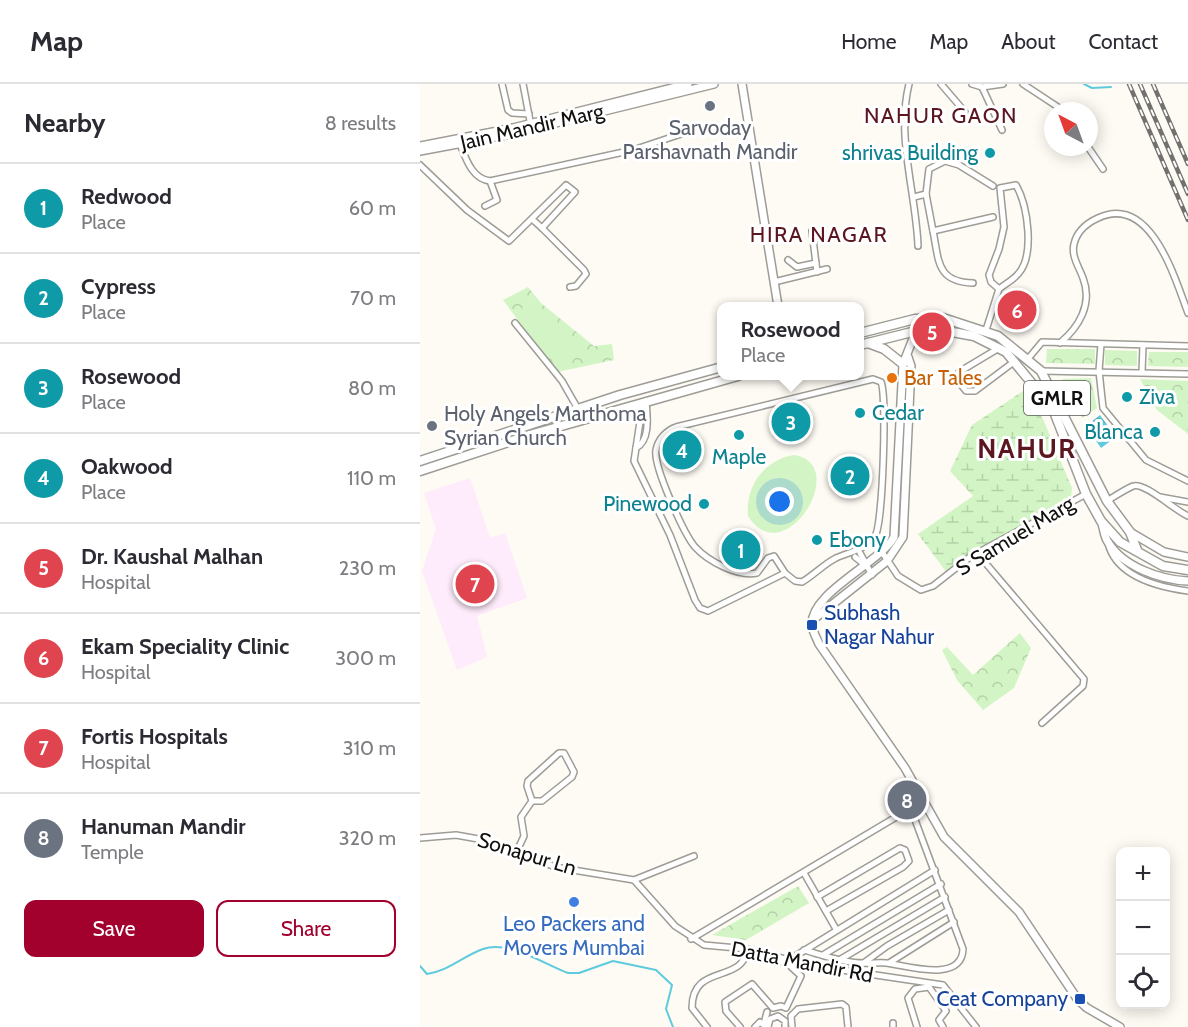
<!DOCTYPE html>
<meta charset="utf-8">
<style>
body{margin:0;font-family:Cabin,sans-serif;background:#f7f7f7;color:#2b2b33}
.controls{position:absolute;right:18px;bottom:18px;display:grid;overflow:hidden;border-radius:12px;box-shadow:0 3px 15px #0003}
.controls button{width:54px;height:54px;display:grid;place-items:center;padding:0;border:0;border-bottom:2px solid #e1e1e2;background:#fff;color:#2b2b33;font:30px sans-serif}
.compass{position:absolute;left:624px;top:18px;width:54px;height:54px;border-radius:50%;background:#fff;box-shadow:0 3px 15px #0003;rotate:319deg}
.you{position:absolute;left:360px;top:418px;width:21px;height:21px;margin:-15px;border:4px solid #fff;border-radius:50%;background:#1a73e8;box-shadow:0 0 0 9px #1a73e833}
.badge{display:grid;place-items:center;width:39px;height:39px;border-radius:50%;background:#a2012e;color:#fff;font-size:20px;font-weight:700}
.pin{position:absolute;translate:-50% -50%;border:3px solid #fff;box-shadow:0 2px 6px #0006}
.popup{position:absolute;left:297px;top:218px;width:147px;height:78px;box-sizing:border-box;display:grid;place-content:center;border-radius:12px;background:#fff;filter:drop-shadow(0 2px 4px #0005);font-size:20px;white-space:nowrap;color:#7c7c81}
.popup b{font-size:22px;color:#2b2b33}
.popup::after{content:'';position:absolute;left:50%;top:100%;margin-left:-12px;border:12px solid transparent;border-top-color:#fff}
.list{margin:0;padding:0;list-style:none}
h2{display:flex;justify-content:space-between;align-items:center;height:78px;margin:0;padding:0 24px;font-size:26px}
h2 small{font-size:20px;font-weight:400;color:#7c7c81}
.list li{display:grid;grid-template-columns:39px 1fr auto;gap:18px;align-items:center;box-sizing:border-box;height:90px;padding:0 24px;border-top:2px solid #e1e1e2}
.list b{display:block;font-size:22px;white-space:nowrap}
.list p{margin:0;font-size:20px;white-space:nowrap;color:#7c7c81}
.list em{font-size:20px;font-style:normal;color:#7c7c81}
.actions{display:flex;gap:12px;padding:18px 24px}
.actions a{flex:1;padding:14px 0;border:2px solid #a2012e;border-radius:12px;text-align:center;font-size:21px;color:#a2012e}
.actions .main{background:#a2012e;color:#fff}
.icon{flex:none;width:33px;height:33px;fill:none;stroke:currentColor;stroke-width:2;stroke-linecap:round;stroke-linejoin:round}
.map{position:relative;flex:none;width:768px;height:943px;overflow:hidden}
header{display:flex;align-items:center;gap:36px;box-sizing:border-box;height:84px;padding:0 30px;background:#fff;border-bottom:2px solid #e1e1e2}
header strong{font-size:28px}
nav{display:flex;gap:33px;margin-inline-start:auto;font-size:21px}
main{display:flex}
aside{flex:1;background:#fff}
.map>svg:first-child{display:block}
.medical{fill:#feebfb}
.wetland{fill:url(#wetland-marsh)}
.park{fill:url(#park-crowns)}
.pitch{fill:#d3f5c5}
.water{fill:url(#water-waves)}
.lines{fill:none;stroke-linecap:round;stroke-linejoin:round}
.stream{stroke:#5ecadd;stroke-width:2}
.minor-casing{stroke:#9e9c96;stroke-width:8}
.tertiary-casing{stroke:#9e9c96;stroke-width:10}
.primary-casing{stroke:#9e9c96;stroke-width:11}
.minor{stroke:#fff;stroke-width:5}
.tertiary{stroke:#fff;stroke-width:7}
.primary{stroke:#fff;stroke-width:8}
.rail-casing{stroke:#72716d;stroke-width:4.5}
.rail{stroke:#fff;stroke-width:2;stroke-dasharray:7;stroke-linecap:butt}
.worship-dot{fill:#6b7280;stroke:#fff;stroke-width:2}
.culture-dot{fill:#0f9aa8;stroke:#fff;stroke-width:2}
.food-dot{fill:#e8710a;stroke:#fff;stroke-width:2}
.transit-dot{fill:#1a4fb4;stroke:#fff;stroke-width:2}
.shop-dot{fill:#3f7fe0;stroke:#fff;stroke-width:2}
.labels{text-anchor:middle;stroke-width:6;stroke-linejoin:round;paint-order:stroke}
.shield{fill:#fff;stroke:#585856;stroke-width:1.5}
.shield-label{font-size:20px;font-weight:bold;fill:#11100e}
.street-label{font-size:21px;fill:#11100e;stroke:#fff}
.worship-label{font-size:21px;fill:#5b616d;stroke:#fff}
.culture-label{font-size:21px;fill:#0d838f;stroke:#fff;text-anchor:end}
.food-label{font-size:21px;fill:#c56008;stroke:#fff;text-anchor:start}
.transit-label{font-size:21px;fill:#164399;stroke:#fff;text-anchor:start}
.shop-label{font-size:21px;fill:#366cbe;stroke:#fff}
.neighbourhood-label{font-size:22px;letter-spacing:1.5px;fill:#5b161f;stroke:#fff}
.district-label{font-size:27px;font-weight:bold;letter-spacing:1.5px;fill:#5b161f;stroke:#fff}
</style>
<header>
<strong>Map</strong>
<nav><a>Home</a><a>Map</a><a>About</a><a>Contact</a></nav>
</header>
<main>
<aside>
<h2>Nearby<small>8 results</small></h2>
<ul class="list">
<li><span class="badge" style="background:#0f9aa8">1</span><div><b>Redwood</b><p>Place</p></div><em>60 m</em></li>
<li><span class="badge" style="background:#0f9aa8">2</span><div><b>Cypress</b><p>Place</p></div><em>70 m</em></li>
<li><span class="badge" style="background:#0f9aa8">3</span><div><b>Rosewood</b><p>Place</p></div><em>80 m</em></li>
<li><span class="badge" style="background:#0f9aa8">4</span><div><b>Oakwood</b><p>Place</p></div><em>110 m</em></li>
<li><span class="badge" style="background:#e0444e">5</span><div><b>Dr. Kaushal Malhan</b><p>Hospital</p></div><em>230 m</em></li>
<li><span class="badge" style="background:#e0444e">6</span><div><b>Ekam Speciality Clinic</b><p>Hospital</p></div><em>300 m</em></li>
<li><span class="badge" style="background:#e0444e">7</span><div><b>Fortis Hospitals</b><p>Hospital</p></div><em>310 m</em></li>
<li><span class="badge" style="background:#6b7280">8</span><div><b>Hanuman Mandir</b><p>Temple</p></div><em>320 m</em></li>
</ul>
<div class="actions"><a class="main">Save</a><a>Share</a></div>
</aside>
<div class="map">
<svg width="768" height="943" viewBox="0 0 768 943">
<defs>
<pattern id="wetland-marsh" width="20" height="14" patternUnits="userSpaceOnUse" patternTransform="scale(1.5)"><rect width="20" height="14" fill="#d3f5c5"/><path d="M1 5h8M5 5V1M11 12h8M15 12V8" fill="none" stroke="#b4d1a8"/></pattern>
<pattern id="park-crowns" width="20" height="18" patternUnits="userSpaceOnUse" patternTransform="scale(1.5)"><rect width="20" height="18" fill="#d3f5c5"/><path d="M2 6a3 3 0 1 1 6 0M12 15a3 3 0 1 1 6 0" fill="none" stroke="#b4d1a8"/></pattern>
<pattern id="water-waves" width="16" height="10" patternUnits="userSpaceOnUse" patternTransform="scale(1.5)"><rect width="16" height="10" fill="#5ecadd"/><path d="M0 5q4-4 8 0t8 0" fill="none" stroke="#51acbc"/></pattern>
</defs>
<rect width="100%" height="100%" fill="#fefbf4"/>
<path class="medical" d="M50,394l20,60 15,-5 22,65 -50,18 10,41 -30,13 -35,-99 14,-42 -12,-36z"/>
<path class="wetland" d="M603,307l20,28 29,69 -1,10 -98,55 -26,20 -29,-39 55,-38 -23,-25 22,-46z"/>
<g class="park">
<path d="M108,203l13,16 53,43 18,-2 2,16 -57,12 -54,-72z"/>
<path d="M627,265h48v15l-49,-1z"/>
<path d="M685,266l32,1v15l-32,-1z"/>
<path d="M729,268h39v15l-40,-1z"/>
<path d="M671,294l6,30 -15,10 -20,-39z"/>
<path d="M720,295l48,2v53l-31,-24z"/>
<path d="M600,549l11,15 -17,40 -31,22 -26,-30 -15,-30 5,-3 26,28z"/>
<path d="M378,802l11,17 -63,37 -34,-5z"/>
</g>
<g class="pitch">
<path d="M116,219l43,42 -7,18 -10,3 -45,-56z"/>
<path d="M374,371c58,9 -10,119 -46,61 -3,-30 16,-56 46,-61z"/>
</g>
<path class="water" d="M680,331l16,22 -15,11 -15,-22z"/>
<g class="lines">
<g class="stream">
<path d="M664,0l8,4 19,-1"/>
<path d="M0,882l7,8c22,-3 36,-18 56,-25 26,-9 61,15 85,24h11l34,-12 43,9 16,15 -6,24 7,18"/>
</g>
<g class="minor-casing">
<g id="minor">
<path d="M82,0l6,26 4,3 17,1"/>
<path d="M103,0l8,42"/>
<path d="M489,0c-13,53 7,109 9,162"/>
<path d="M521,0l24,28"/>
<path d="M552,0l10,3 21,-3"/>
<path d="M603,0l41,27"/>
<path d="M562,3l20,43"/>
<path d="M40,60c6,15 12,35 30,37l143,-31 51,-17"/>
<path d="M668,63l15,22"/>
<path d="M0,81l47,45 42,31 57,-56 9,7 -33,36 -10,-9"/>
<path d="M506,110l7,37 60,-14"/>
<path d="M494,113l12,-3 3,-25 16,-8 14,4 34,21"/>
<path d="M65,122l12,-6 -7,-19"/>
<path d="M122,144l42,42 2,4 -10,12 -6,1"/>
<path d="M392,147l5,41"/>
<path d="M513,147c6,29 3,51 40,52"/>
<path d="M368,176l9,7 19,-4"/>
<path d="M354,198l53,-13"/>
<path d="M95,239l47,58 16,28"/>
<path d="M566,246l13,-41 -8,-7 -2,-7 10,-26 5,-22 -4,-39 16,-3c12,21 19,71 2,89 -5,6 -13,10 -19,15"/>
<path d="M640,259c19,-16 33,-39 23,-65 -4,-11 -12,-22 -9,-34 3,-13 13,-21 24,-26 53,-25 77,61 90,95"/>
<path d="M681,260l-2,27 4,37 43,52 42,21"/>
<path d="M579,264l-40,24 2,13 5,6h9l40,-30"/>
<path d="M607,276l15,-18 146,4"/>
<path d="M621,287l147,3"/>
<path d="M722,288l1,-27"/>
<path d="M223,318l-9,59 36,74 25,65 5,8 8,3 77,-38 10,8 7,1c12,-7 22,-18 34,-24 13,-6 30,-8 39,-22 8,-11 12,-141 6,-154l-8,-3 -197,48c-9,3 -18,12 -20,23 -3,16 28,84 39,97 13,14 42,30 62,26l11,-15 6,-2 11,17"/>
<path d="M216,364c15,-8 11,-33 10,-47"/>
<path d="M740,413l28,5"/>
<path d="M687,417c8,-5 17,-11 26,-15 12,-4 41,24 55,30"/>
<path d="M688,459c8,33 50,44 80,48"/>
<path d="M462,468l16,24 23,14 12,-4 37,-29 116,-63"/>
<path d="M440,469l12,22"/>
<path d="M557,469l107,126 -1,7 -41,37"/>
<path d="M435,473l10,8"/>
<path d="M0,754l36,-3 28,5 26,8 45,19 79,13 41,46 29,19 44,4 60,16 135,20 33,42"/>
<path d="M97,767l7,-15 -3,-19 11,-16 -5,-15 1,-5 31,-28h5l10,19 -2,5 -30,24h-10"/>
<path d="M384,789l32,56"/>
<path d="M214,796l60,-24"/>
<path d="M397,813l83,-49 5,2 4,11 -6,6 -77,44"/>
<path d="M271,855l232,-138"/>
<path d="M384,866c18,5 40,13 59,13 8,1 15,-1 23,0 19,2 76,21 77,-14l-52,-140"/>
<path d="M377,871l138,-85"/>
<path d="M403,871l118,-71"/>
<path d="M421,875l104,-62"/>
<path d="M445,878l22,-16 62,-36"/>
<path d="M469,879l65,-41"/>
<path d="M473,939v4"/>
<path d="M344,940l3,-12"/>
<path d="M287,943l-15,-19c0,-45 49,-24 55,-57"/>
<path d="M320,943l-14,-16 -1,-9 27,-18 21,24 8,-2 5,2 15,-32 -13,-12 -40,-11"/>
<path d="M335,943l5,-5 6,5"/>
<path d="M348,943l2,-8 8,-3 7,5v6"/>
<path d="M372,943l-1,-11 7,-7 44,-5 4,3 2,20"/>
<path d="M497,943l-9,-29 7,-9 14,-2 17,24 -7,9 4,7"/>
</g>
</g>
<g class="tertiary-casing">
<g id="tertiary">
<path d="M322,0l36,222"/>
<path d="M0,62l93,-18 175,-44"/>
<path d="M0,67l91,-17 203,-50"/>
<path d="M495,235l1,12 -13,33 -9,173c-15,27 -85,56 -82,89 1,6 5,13 7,18l86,124 39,69 75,75 59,88 9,8 33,19"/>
<path d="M682,440c2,5 2,13 6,18 15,25 53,38 80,39"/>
<path d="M710,448l34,20 24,5"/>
<path d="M394,535l73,-58 16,-24 8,-171 -3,-9"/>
</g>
</g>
<g class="primary-casing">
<g id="primary">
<path d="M440,249l55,-14 28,-1 55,18 43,35 66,130 23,31 7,18"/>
<path d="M448,259l16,6 19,15"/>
<path d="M440,261l56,-14 20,-2 38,7 32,16 47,57 33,85 15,27 19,21 43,24 25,4"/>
<path d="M0,377l200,-66 102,-28"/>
<path d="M0,387l113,-37 205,-58"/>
</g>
</g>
<use href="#minor" class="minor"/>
<use href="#tertiary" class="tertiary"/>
<use href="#primary" class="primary"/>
<g class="rail-casing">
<g id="rail">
<path d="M709,0l59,136"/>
<path d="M720,0l48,110"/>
<path d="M733,0l35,80"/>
</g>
</g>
<use href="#rail" class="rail"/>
</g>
<g class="worship-dot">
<circle cx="290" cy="22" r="6"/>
<circle cx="12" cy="342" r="6"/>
</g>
<g class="culture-dot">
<circle cx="570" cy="69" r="6"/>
<circle cx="707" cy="313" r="6"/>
<circle cx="440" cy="329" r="6"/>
<circle cx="735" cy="348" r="6"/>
<circle cx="319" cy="351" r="6"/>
<circle cx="284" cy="420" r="6"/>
<circle cx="397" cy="456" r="6"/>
</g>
<circle class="food-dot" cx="472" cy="294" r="6"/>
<g class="transit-dot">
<rect x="386" y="535" width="12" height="12" rx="3"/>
<rect x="654" y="909" width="12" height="12" rx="3"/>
</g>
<circle class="shop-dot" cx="154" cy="818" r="6"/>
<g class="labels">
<rect class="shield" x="604" y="297" width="66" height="34" rx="4.5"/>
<g class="shield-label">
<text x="637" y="321">GMLR</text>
</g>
<g class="street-label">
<text transform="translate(112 43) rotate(-13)" y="7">Jain Mandir Marg</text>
<text transform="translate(595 452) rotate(-31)" y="7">S Samuel Marg</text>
<text transform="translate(107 770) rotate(17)" y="7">Sonapur Ln</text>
<text transform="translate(382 878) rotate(11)" y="7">Datta Mandir Rd</text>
</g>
<g class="worship-label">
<text x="290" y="51">Sarvoday<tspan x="290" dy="24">Parshavnath Mandir</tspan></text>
<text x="24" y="337" text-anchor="start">Holy Angels Marthoma<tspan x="24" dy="24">Syrian Church</tspan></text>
</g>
<g class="culture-label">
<text x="558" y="76">shrivas Building</text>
<text x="719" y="320" text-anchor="start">Ziva</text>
<text x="452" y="336" text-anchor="start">Cedar</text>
<text x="723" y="355">Blanca</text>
<text x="319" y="380" text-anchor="middle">Maple</text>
<text x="272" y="427">Pinewood</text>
<text x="409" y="463" text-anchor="start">Ebony</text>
</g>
<g class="food-label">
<text x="484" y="301">Bar Tales</text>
</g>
<g class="transit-label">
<text x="404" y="536">Subhash<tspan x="404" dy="24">Nagar Nahur</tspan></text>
<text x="648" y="922" text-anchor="end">Ceat Company</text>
</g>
<g class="shop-label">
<text x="154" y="847">Leo Packers and<tspan x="154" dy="24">Movers Mumbai</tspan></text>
</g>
<g class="neighbourhood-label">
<text x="521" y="39">NAHUR GAON</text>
<text x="399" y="158">HIRA NAGAR</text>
</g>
<g class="district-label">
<text x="607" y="374">NAHUR</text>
</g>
</g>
</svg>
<div class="controls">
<button>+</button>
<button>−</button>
<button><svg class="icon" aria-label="locate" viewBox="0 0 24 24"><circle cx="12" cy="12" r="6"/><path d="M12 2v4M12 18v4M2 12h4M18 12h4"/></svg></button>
</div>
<svg class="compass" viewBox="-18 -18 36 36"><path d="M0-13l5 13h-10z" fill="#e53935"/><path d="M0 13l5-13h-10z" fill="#7c7c81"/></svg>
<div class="you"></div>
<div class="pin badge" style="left:321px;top:466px;background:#0f9aa8">1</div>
<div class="pin badge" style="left:430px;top:392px;background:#0f9aa8">2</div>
<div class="pin badge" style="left:371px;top:338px;background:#0f9aa8">3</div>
<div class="popup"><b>Rosewood</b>Place</div>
<div class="pin badge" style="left:262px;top:366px;background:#0f9aa8">4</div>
<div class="pin badge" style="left:512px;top:248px;background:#e0444e">5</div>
<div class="pin badge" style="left:597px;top:226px;background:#e0444e">6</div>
<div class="pin badge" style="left:55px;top:500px;background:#e0444e">7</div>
<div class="pin badge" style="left:487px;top:716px;background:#6b7280">8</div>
</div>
</main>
